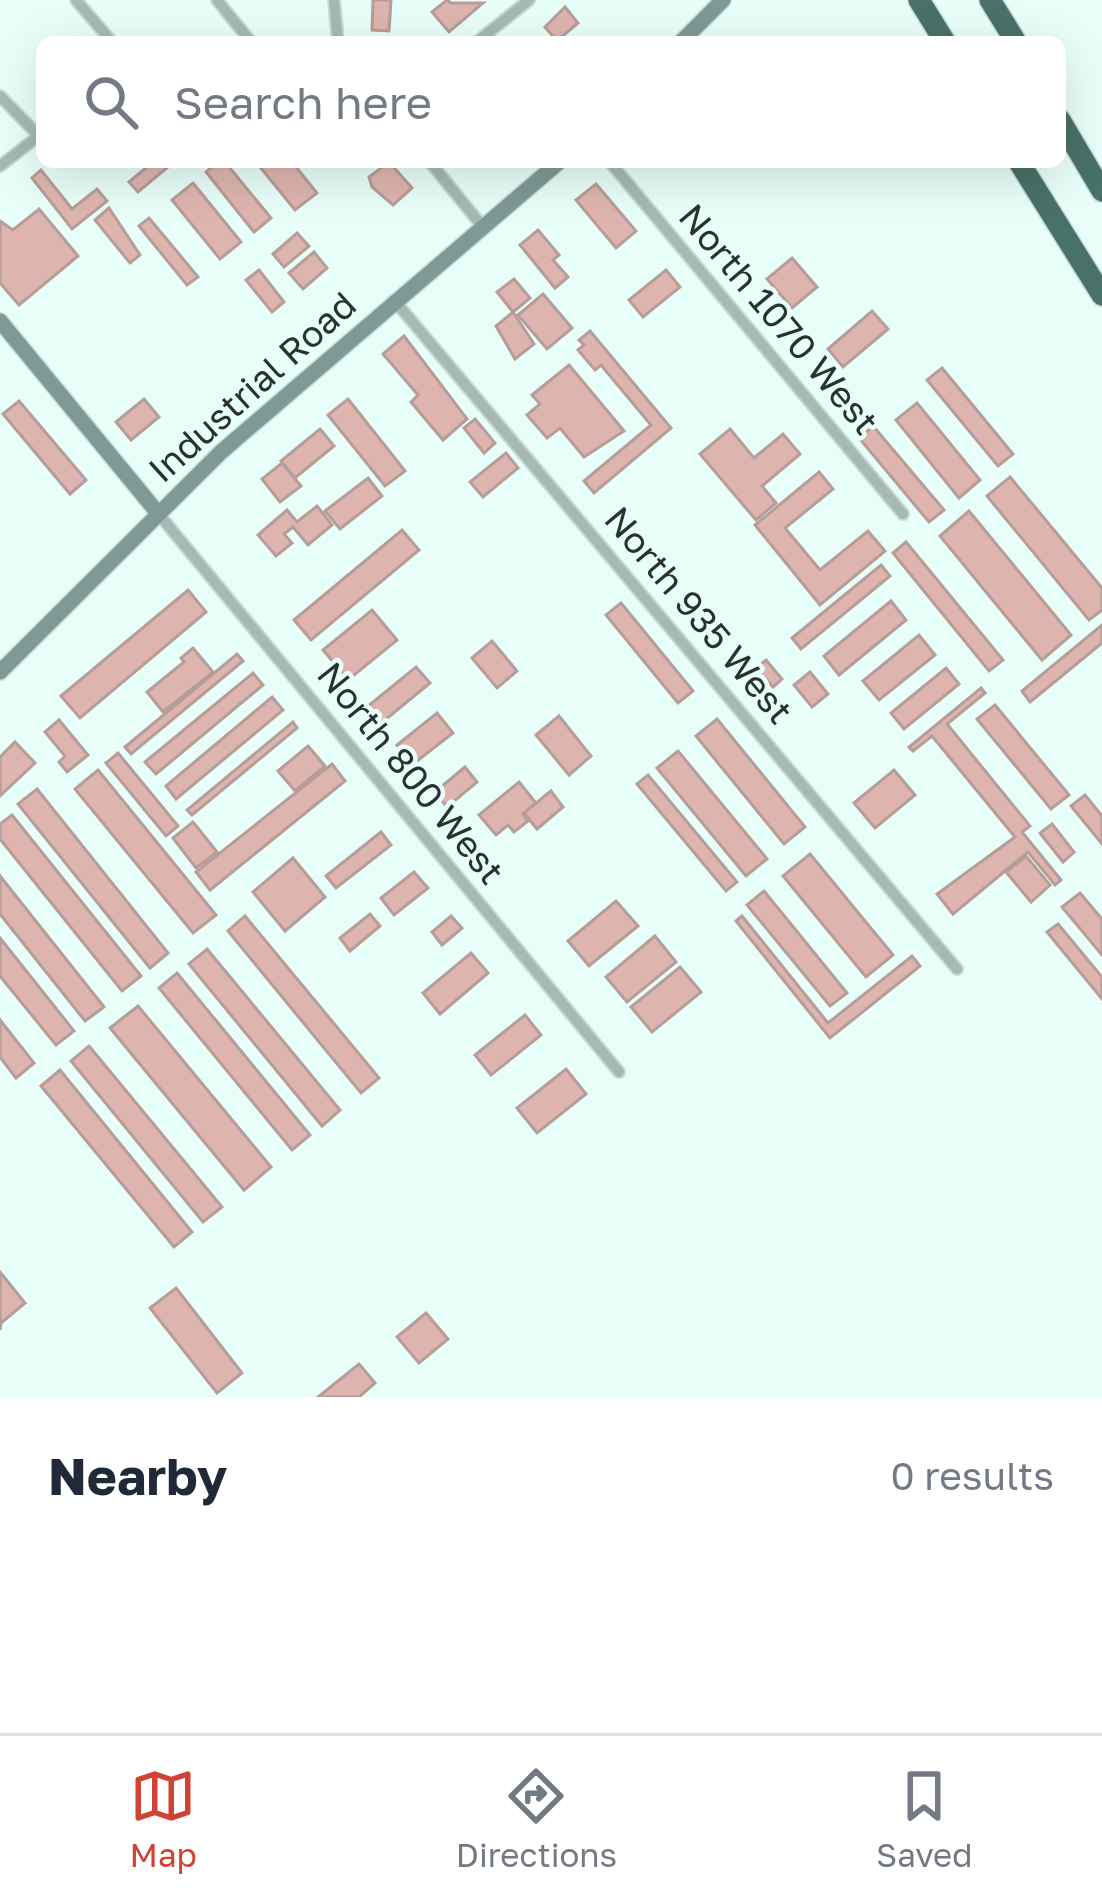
<!DOCTYPE html>
<style>
body{margin:0;font-family:"Golos Text",sans-serif;background:#f2f2f3;color:#1f2937}
.list{margin:0;padding:0;list-style:none}
h2{display:flex;justify-content:space-between;align-items:center;height:156px;margin:0;padding:0 48px;font-size:51px}
h2 small{font-size:39px;font-weight:400;color:#747a83}
.icon{flex:none;width:66px;height:66px;fill:none;stroke:currentColor;stroke-width:2;stroke-linecap:round;stroke-linejoin:round}
.map{position:relative;flex:none;width:1102px;height:1397px;overflow:hidden}
.search{position:absolute;background:#fff;box-shadow:0 12px 48px #0002;left:36px;right:36px;top:36px;height:132px;display:flex;align-items:center;gap:30px;box-sizing:border-box;padding:0 42px;border-radius:18px;color:#747a83;font-size:45px}
.sheet{height:336px;background:#fff}
nav{display:flex;justify-content:space-around;align-items:center;box-sizing:border-box;height:168px;border-top:3px solid #e0e1e3;background:#fff;font-size:33px;color:#747a83}
nav a{display:grid;justify-items:center;gap:6px}
nav .on{color:#cf4234}
.map>svg:first-child{display:block}
.building{fill:#deb5ae;stroke:#b69d99;stroke-width:3}
.lines{fill:none;stroke-linecap:round;stroke-linejoin:round}
.street-casing{stroke:#c5d9d5;stroke-width:14}
.secondary-casing{stroke:#c5d9d5;stroke-width:18}
.highway-casing{stroke:#c5d9d5;stroke-width:24}
.street{stroke:#a6b9b5;stroke-width:10}
.secondary{stroke:#7e9a94;stroke-width:15}
.highway{stroke:#487169;stroke-width:21}
.labels{text-anchor:middle;stroke-width:9;stroke-linejoin:round;paint-order:stroke}
.street-label{font-size:36px;fill:#283230;stroke:#e8fef9}
</style>
<div class="map">
<svg width="1102" height="1397" viewBox="0 0 1102 1397">
<rect width="100%" height="100%" fill="#e8fef9"/>
<g class="building">
<path d="M373,0h18l-2,31 -17,-1z"/>
<path d="M447,0l4,3h32l-34,29 -17,-20z"/>
<path d="M565,7l13,16 -21,18 -12,-14z"/>
<path d="M153,162h21l-36,30 -9,-10z"/>
<path d="M218,162h7l46,56 -17,14 -48,-60z"/>
<path d="M256,162h36l25,31 -22,17z"/>
<path d="M389,162l23,26 -19,17 -21,-18 -3,-10z"/>
<path d="M41,170l31,39 25,-20 10,12 -35,28 -40,-51z"/>
<path d="M193,183l48,59 -21,17 -48,-59z"/>
<path d="M596,184l40,47 -20,17 -40,-48z"/>
<path d="M109,208l31,47 -10,8 -35,-43z"/>
<path d="M39,209l39,47 -59,49 -19,-22v-62l13,9z"/>
<path d="M149,218l49,59 -11,8 -48,-59z"/>
<path d="M538,230l21,25 -6,5 15,17 -13,11 -35,-43z"/>
<path d="M297,233l12,13 -25,21 -11,-13z"/>
<path d="M314,252l13,16 -24,21 -14,-16z"/>
<path d="M792,258l25,29 -25,21 -25,-29z"/>
<path d="M259,270l25,32 -12,10 -26,-32z"/>
<path d="M666,270l14,17 -37,30 -14,-17z"/>
<path d="M514,279l16,19 -17,14 -16,-20z"/>
<path d="M543,294l29,34 -25,21 -29,-34z"/>
<path d="M872,311l16,18 -45,38 -15,-18z"/>
<path d="M513,312l21,32 -19,15 -19,-33z"/>
<path d="M590,331l81,97 -77,65 -10,-12 67,-56 -50,-60 -6,5 -17,-20 6,-5 -5,-5z"/>
<path d="M404,336l63,83 -24,21 -32,-38 7,-7 -35,-41z"/>
<path d="M569,365l55,66 -40,26 -24,-29 -13,10 -20,-23 13,-11 -8,-9z"/>
<path d="M942,368l71,86 -15,12 -71,-86z"/>
<path d="M144,399l15,18 -28,23 -15,-18z"/>
<path d="M348,399l57,72 -20,15 -57,-71z"/>
<path d="M19,401l67,79 -16,14 -67,-80z"/>
<path d="M917,403l63,77 -21,18 -63,-78z"/>
<path d="M475,419l20,24 -11,10 -20,-25z"/>
<path d="M873,426l71,84 -15,12 -70,-84z"/>
<path d="M320,429l14,17 -39,32 -14,-17z"/>
<path d="M730,429l24,29 29,-24 17,20 -38,32 14,17 -20,17 -56,-66z"/>
<path d="M506,453l12,15 -35,29 -13,-15z"/>
<path d="M282,463l19,23 -21,16 -18,-23z"/>
<path d="M819,472l14,17 -48,39 35,42 48,-39 17,20 -65,54 -65,-80z"/>
<path d="M1010,477l92,111v22l-13,10 -102,-124z"/>
<path d="M368,478l14,18 -42,33 -15,-18z"/>
<path d="M317,506l15,19 -24,20 -15,-18 -9,7 8,9 -16,13 -18,-21 29,-25 10,12z"/>
<path d="M969,511l102,124 -29,25 -102,-124z"/>
<path d="M402,530l17,20 -108,90 -17,-20z"/>
<path d="M906,542l97,118 -14,11 -96,-118z"/>
<path d="M881,565l9,11 -89,73 -9,-11z"/>
<path d="M188,590l18,22 -126,106 -19,-22z"/>
<path d="M891,601l15,19 -67,55 -15,-19z"/>
<path d="M621,603l72,88 -15,12 -72,-88z"/>
<path d="M372,610l25,30 -49,40 -25,-30z"/>
<path d="M1102,625v18l-72,59 -8,-11z"/>
<path d="M919,635l16,20 -56,45 -16,-19z"/>
<path d="M492,641l25,30 -20,17 -25,-30z"/>
<path d="M193,648l20,24 -50,40 -16,-20 37,-30 -3,-4z"/>
<path d="M237,654l6,7 -112,93 -6,-7z"/>
<path d="M766,660l16,19 -9,8 -7,-8 -7,7 -10,-12z"/>
<path d="M416,667l14,16 -50,41 -13,-17z"/>
<path d="M946,668l13,16 -55,45 -13,-16z"/>
<path d="M810,672l18,22 -16,13 -18,-22z"/>
<path d="M253,673l10,12 -107,89 -11,-12z"/>
<path d="M981,688l4,5 -38,31 83,102 -8,6 39,48 -6,5 -27,-33 -75,62 -16,-20 78,-57 -83,-101 -19,15 -4,-4z"/>
<path d="M272,697l11,13 -107,89 -10,-13z"/>
<path d="M995,705l74,90 -18,14 -74,-90z"/>
<path d="M437,713l16,20 -41,32 -15,-20z"/>
<path d="M559,716l32,40 -22,19 -33,-40z"/>
<path d="M717,719l88,108 -21,17 -88,-108z"/>
<path d="M59,720l29,35 -21,17 -8,-10 6,-6 -20,-24z"/>
<path d="M293,722l4,6 -105,87 -5,-5z"/>
<path d="M15,742l20,21 -35,33v-39z"/>
<path d="M308,746l17,20 -30,25 -17,-20z"/>
<path d="M678,751l89,108 -21,17 -89,-108z"/>
<path d="M118,753l60,73 -12,10 -60,-73z"/>
<path d="M332,764l13,17 -135,109 -14,-18z"/>
<path d="M465,767l12,15 -30,25 -12,-15z"/>
<path d="M98,770l118,145 -23,18 -118,-144z"/>
<path d="M894,770l21,25 -40,33 -21,-25z"/>
<path d="M648,775l89,107 -11,9 -89,-107z"/>
<path d="M519,782l17,21 -13,11 5,7 -14,11 -6,-7 -12,10 -17,-20z"/>
<path d="M37,789l131,164 -18,15 -132,-164z"/>
<path d="M551,791l12,16 -26,22 -13,-16z"/>
<path d="M1085,795l17,21v28l-31,-38z"/>
<path d="M12,815l129,161 -19,15 -122,-152v-15z"/>
<path d="M193,822l24,30 -21,16 -23,-30z"/>
<path d="M1052,824l22,28 -11,10 -23,-29z"/>
<path d="M381,832l10,13 -55,43 -10,-12z"/>
<path d="M810,854l83,101 -27,22 -83,-101z"/>
<path d="M1026,856l24,29 -19,17 -25,-30z"/>
<path d="M293,858l32,39 -40,34 -32,-39z"/>
<path d="M414,872l14,16 -34,27 -13,-17z"/>
<path d="M0,876l104,131 -19,14 -85,-107z"/>
<path d="M764,891l83,102 -17,13 -83,-101z"/>
<path d="M1080,893l22,26v36l-40,-48z"/>
<path d="M616,901l22,25 -49,40 -21,-25z"/>
<path d="M370,914l10,12 -30,25 -10,-13z"/>
<path d="M245,916l134,162 -18,15 -133,-162z"/>
<path d="M451,916l11,12 -20,17 -10,-13z"/>
<path d="M742,916l86,107 84,-67 8,10 -90,72 -94,-117z"/>
<path d="M1058,924l44,53v22l-55,-67z"/>
<path d="M655,936l21,26 -49,40 -21,-25z"/>
<path d="M0,938l74,93 -18,14 -56,-69z"/>
<path d="M207,949l133,161 -18,16 -133,-162z"/>
<path d="M471,953l17,20 -48,41 -17,-21z"/>
<path d="M680,967l21,25 -49,40 -21,-25z"/>
<path d="M177,973l133,162 -18,15 -133,-162z"/>
<path d="M138,1006l133,161 -27,23 -134,-162z"/>
<path d="M525,1015l16,20 -50,40 -16,-20z"/>
<path d="M0,1020l34,43 -18,15 -16,-21z"/>
<path d="M89,1046l133,161 -19,15 -132,-161z"/>
<path d="M566,1069l20,25 -49,39 -20,-25z"/>
<path d="M60,1070l132,162 -18,15 -133,-161z"/>
<path d="M0,1272l25,31 -24,20 -1,7z"/>
<path d="M176,1288l66,85 -25,20 -67,-85z"/>
<path d="M426,1313l22,26 -29,24 -22,-26z"/>
<path d="M359,1364l16,19 -16,14h-41z"/>
</g>
<g class="lines">
<g class="street-casing">
<g id="street">
<path d="M76,0l36,42"/>
<path d="M217,0l34,42"/>
<path d="M334,0l4,42"/>
<path d="M477,42l52,-42"/>
<path d="M0,96l42,43"/>
<path d="M430,162l52,64"/>
<path d="M610,162l293,352"/>
<path d="M0,166l36,-28"/>
<path d="M394,300l563,669"/>
<path d="M157,512l462,560"/>
</g>
</g>
<g class="secondary-casing">
<g id="secondary">
<path d="M681,42l42,-42"/>
<path d="M0,321l157,191"/>
<path d="M0,672l221,-220 338,-290"/>
</g>
</g>
<g class="highway-casing">
<g id="highway">
<path d="M919,0l26,42"/>
<path d="M990,0l26,42"/>
<path d="M1060,120l42,71"/>
<path d="M1019,162l83,133"/>
</g>
</g>
<use href="#street" class="street"/>
<use href="#secondary" class="secondary"/>
<use href="#highway" class="highway"/>
</g>
<g class="labels">
<g class="street-label">
<text transform="translate(779 319) rotate(50)" y="13">North 1070 West</text>
<text transform="translate(252 387) rotate(-42)" y="13">Industrial Road</text>
<text transform="translate(699 615) rotate(50)" y="13">North 935 West</text>
<text transform="translate(411 773) rotate(51)" y="13">North 800 West</text>
</g>
</g>
</svg>
<div class="search"><svg class="icon" aria-label="search" viewBox="0 0 24 24"><circle cx="10" cy="10" r="6"/><path d="M15 15l6 6"/></svg>Search here</div>
</div>
<section class="sheet">
<h2>Nearby<small>0 results</small></h2>
<ul class="list">
</ul>
</section>
<nav>
<a class="on"><svg class="icon" aria-label="map" viewBox="0 0 24 24"><path d="M3 6l6-2 6 2 6-2v14l-6 2-6-2-6 2zM9 4v14M15 6v14"/></svg>Map</a>
<a><svg class="icon" aria-label="directions" viewBox="0 0 24 24"><path d="M12 3l9 9-9 9-9-9zM9 14v-3h6M13 9l2 2-2 2"/></svg>Directions</a>
<a><svg class="icon" aria-label="saved" viewBox="0 0 24 24"><path d="M7 4h10v16l-5-4-5 4z"/></svg>Saved</a>
</nav>
